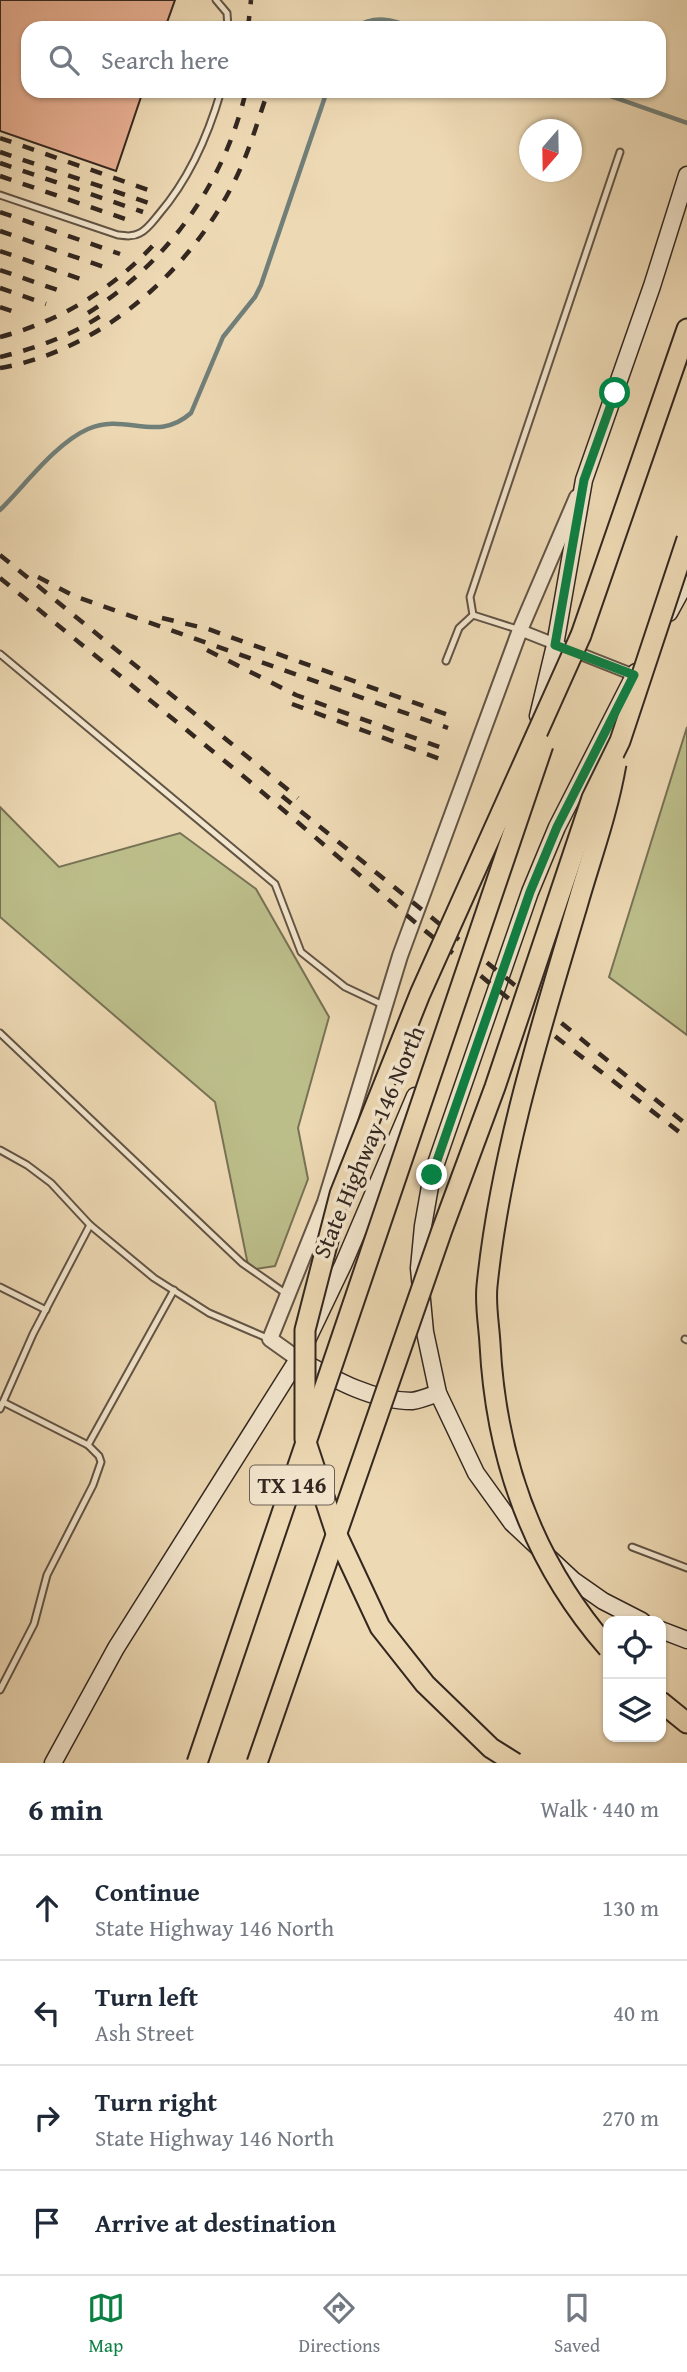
<!DOCTYPE html>
<meta charset="utf-8">
<style>
body{margin:0;font-family:"Gentium Book Plus",serif;background:#f2f2f3;color:#1f2937}
.controls{position:absolute;right:21px;bottom:21px;display:grid;overflow:hidden;border-radius:14px;box-shadow:0 2px 5px #0004}
.controls button{width:63px;height:63px;display:grid;place-items:center;padding:0;border:0;border-bottom:2px solid #e0e1e3;background:#fff;color:#1f2937;font:35px sans-serif}
.compass{position:absolute;left:519px;top:119px;width:63px;height:63px;border-radius:50%;background:#fff;box-shadow:0 2px 5px #0004;rotate:200deg}
.stop{position:absolute;width:21px;height:21px;margin:-16px;border:5px solid #0b8043;border-radius:50%;background:#fff}
.stop.end{background:#0b8043;border-color:#fff;box-shadow:0 2px 7px #0008}
.list{margin:0;padding:0;list-style:none}
h2{display:flex;justify-content:space-between;align-items:center;height:91px;margin:0;padding:0 28px;font-size:30px}
h2 small{font-size:23px;font-weight:400;color:#747a83}
.list li{display:grid;grid-template-columns:46px 1fr auto;gap:21px;align-items:center;box-sizing:border-box;height:105px;padding:0 28px;border-top:2px solid #e0e1e3}
.list b{display:block;font-size:26px;white-space:nowrap}
.list p{margin:0;font-size:23px;white-space:nowrap;color:#747a83}
.list em{font-size:23px;font-style:normal;color:#747a83}
.icon{flex:none;width:38px;height:38px;fill:none;stroke:currentColor;stroke-width:2;stroke-linecap:round;stroke-linejoin:round}
.map{position:relative;flex:none;width:687px;height:1763px;overflow:hidden}
.search{position:absolute;background:#fff;box-shadow:0 2px 5px #0004;left:21px;right:21px;top:21px;height:77px;display:flex;align-items:center;gap:18px;box-sizing:border-box;padding:0 24px;border-radius:21px;color:#747a83;font-size:26px}
.sheet{height:511px;background:#fff}
nav{display:flex;justify-content:space-around;align-items:center;box-sizing:border-box;height:98px;border-top:2px solid #e0e1e3;background:#fff;font-size:19px;color:#747a83}
nav a{display:grid;justify-items:center;gap:4px}
nav .on{color:#0b8043}
.map>svg:first-child{display:block}
.green{fill:#bcbe8a;stroke:#787255;stroke-width:2}
.lines{fill:none;stroke-linecap:round;stroke-linejoin:round}
.stream{stroke:#717f79;stroke-width:4.5}
.building{fill:#e9b093;stroke:#332720;stroke-width:2}
.service-casing{stroke:#625445;stroke-width:9}
.minor-casing{stroke:#625445;stroke-width:14}
.tertiary-casing{stroke:#625445;stroke-width:18}
.secondary-casing{stroke:#332720;stroke-width:19}
.motorway-casing{stroke:#332720;stroke-width:23}
.service{stroke:#f3e6ce;stroke-width:5}
.minor{stroke:#f3e6ce;stroke-width:10}
.tertiary{stroke:#f3e6ce;stroke-width:14}
.secondary{stroke:#f3e6ce;stroke-width:16}
.motorway{stroke:#edd9b4;stroke-width:19}
.rail{stroke:#332720;stroke-width:4.5;stroke-dasharray:12 12;stroke-linecap:butt}
.motorway-bridge-casing{stroke:#332720;stroke-width:23;stroke-linecap:butt}
.motorway-bridge{stroke:#edd9b4;stroke-width:19}
.route{stroke:#0b8043;stroke-width:9}
.labels{text-anchor:middle;stroke-width:7;stroke-linejoin:round;paint-order:stroke}
.shield{fill:#f3e6ce;stroke:#6d6054;stroke-width:2}
.shield-label{font-size:23px;font-weight:bold;fill:#332720}
.street-label{font-size:24px;fill:#332720;stroke:#f3e6ce}
</style>
<div class="map">
<svg width="687" height="1763" viewBox="0 0 687 1763">
<rect width="100%" height="100%" fill="#edd9b4"/>
<filter id="stains"><feTurbulence type="fractalNoise" baseFrequency=".00286" numOctaves="4"/><feColorMatrix values="0 0 0 0 .2 0 0 0 0 .09 0 0 0 0 .02 0 0 0 .5 -.17"/></filter>
<radialGradient id="worn" r=".72"><stop offset=".6" stop-color="#630" stop-opacity="0"/><stop offset="1" stop-color="#630" stop-opacity=".3"/></radialGradient>
<g class="green">
<path d="M687,727v308l-78,-58z"/>
<path d="M0,807l59,60 121,-34 76,56 73,128 -31,111 10,51 -33,87 -26,4 -34,-168 -215,-185z"/>
</g>
<g class="lines">
<g class="stream">
<path d="M354,28c21,-14 39,-8 61,0"/>
<path d="M596,91l91,32"/>
<path d="M0,510c25,-25 56,-67 88,-81 38,-17 68,15 103,-16l32,-76 32,-40 6,-12 66,-194"/>
</g>
</g>
<path class="building" d="M0,0h175l-10,28h-137v63h115l-27,80 -116,-40z"/>
<g class="lines">
<g class="service-casing">
<g id="service">
<path d="M216,0l11,13 1,15"/>
<path d="M0,195l118,40c8,1 15,2 22,-2 8,-4 14,-13 19,-19 31,-36 49,-78 62,-123"/>
<path d="M473,615l-3,-18 12,-36 138,-409"/>
<path d="M0,654l275,230 26,68 44,35 38,18"/>
<path d="M446,661l13,-33 14,-13 47,15"/>
<path d="M0,1033l242,230 43,30"/>
<path d="M0,1150l27,15 24,18 39,42 64,53 55,35 58,25"/>
<path d="M0,1287l46,23"/>
<path d="M685,1339l2,1"/>
<path d="M3,1402l85,43"/>
<path d="M0,1409l33,-75 57,-109"/>
<path d="M632,1547l55,21"/>
<path d="M0,1690l34,-66 13,-49 46,-90 8,-23 -2,-6 -11,-11 86,-155"/>
</g>
</g>
<g class="minor-casing">
<path id="minor" d="M520,630l114,45"/>
</g>
<g class="tertiary-casing">
<path id="tertiary" d="M298,1359l-28,-20 55,-137 75,-246 120,-326 57,-133"/>
</g>
<g class="secondary-casing">
<g id="secondary">
<path d="M669,613l18,-33"/>
<path d="M636,672l-79,155 -27,65 -98,283 -9,51 -4,42 6,64 13,61 38,80 36,50 61,57 30,21 39,20"/>
<path d="M538,716l17,-71 29,-165 68,-194 35,-111"/>
<path d="M298,1359c34,19 73,42 114,42 8,-1 18,-5 26,-8"/>
<path d="M661,1630l26,10"/>
<path d="M53,1763l63,-115 182,-289 45,-94 72,-169"/>
</g>
</g>
<g class="motorway-casing">
<g id="motorway">
<path d="M581,635l106,-306"/>
<path d="M661,1702l26,21"/>
</g>
</g>
<use href="#service" class="service"/>
<use href="#minor" class="minor"/>
<use href="#tertiary" class="tertiary"/>
<use href="#secondary" class="secondary"/>
<use href="#motorway" class="motorway"/>
<g class="rail">
<path d="M248,28l3,-28"/>
<path d="M279,28l1,-2"/>
<path d="M0,138l157,55"/>
<path d="M0,152l149,51"/>
<path d="M0,163l143,49"/>
<path d="M0,176l131,45"/>
<path d="M0,212l120,42"/>
<path d="M0,231l104,36"/>
<path d="M0,251l86,30"/>
<path d="M0,270l66,23"/>
<path d="M0,288l46,16"/>
<path d="M0,307l20,7"/>
<path d="M88,313c80,-51 136,-129 158,-222"/>
<path d="M0,337c61,-16 115,-49 157,-96"/>
<path d="M0,357c37,-9 73,-22 105,-44"/>
<path d="M0,368c99,-17 187,-94 232,-182 16,-30 25,-63 36,-95"/>
<path d="M0,555l298,243"/>
<path d="M38,577l36,19 374,132"/>
<path d="M0,578l248,202 175,149 133,108 131,101"/>
<path d="M162,618l46,11 249,89"/>
<path d="M207,650l89,45 149,54"/>
<path d="M292,704l148,55"/>
<path d="M282,796l405,329"/>
</g>
<g class="motorway-bridge-casing">
<g id="motorway-bridge">
<path d="M608,1648c-76,-87 -112,-189 -118,-304 -1,-19 -5,-39 -3,-58 13,-129 53,-256 90,-380 14,-49 30,-91 39,-142"/>
<path d="M197,1763l346,-1018"/>
<path d="M257,1763l185,-533 53,-143 97,-289 28,-57 67,-202"/>
<path d="M515,1763l-24,-15 -66,-64 -45,-57 -44,-94 -31,-94v-109l35,-136 80,-200 161,-359"/>
</g>
</g>
<use href="#motorway-bridge" class="motorway-bridge"/>
</g>
<g class="lines">
<path class="route" d="M432,1175l98,-283 27,-65 77,-152 -79,-30 29,-165 31,-87"/>
</g>
<g class="labels">
<rect class="shield" x="250" y="1465.5" width="84" height="39" rx="5"/>
<g class="shield-label">
<text x="292" y="1493">TX 146</text>
</g>
<g class="street-label">
<text transform="translate(369 1142) rotate(-67)" y="8">State Highway 146 North</text>
</g>
</g>
<rect width="100%" height="100%" filter="url(#stains)"/>
<rect width="100%" height="100%" fill="url(#worn)"/>
</svg>
<div class="controls">
<button><svg class="icon" aria-label="locate" viewBox="0 0 24 24"><circle cx="12" cy="12" r="6"/><path d="M12 2v4M12 18v4M2 12h4M18 12h4"/></svg></button>
<button><svg class="icon" aria-label="layers" viewBox="0 0 24 24"><path d="M12 4l9 5-9 5-9-5zM3 14l9 5 9-5"/></svg></button>
</div>
<svg class="compass" viewBox="-18 -18 36 36"><path d="M0-13l5 13h-10z" fill="#e53935"/><path d="M0 13l5-13h-10z" fill="#747a83"/></svg>
<div class="stop" style="left:615px;top:393px"></div>
<div class="stop end" style="left:432px;top:1175px"></div>
<div class="search"><svg class="icon" aria-label="search" viewBox="0 0 24 24"><circle cx="10" cy="10" r="6"/><path d="M15 15l6 6"/></svg>Search here</div>
</div>
<section class="sheet">
<h2>6 min<small>Walk · 440 m</small></h2>
<ul class="list">
<li><svg class="icon" aria-label="ahead" viewBox="0 0 24 24"><path d="M12 20V5M6 11l6-6 6 6"/></svg><div><b>Continue</b><p>State Highway 146 North</p></div><em>130 m</em></li>
<li><svg class="icon" aria-label="left" viewBox="0 0 24 24"><path d="M17 20v-9H6M10 6l-5 5 5 5"/></svg><div><b>Turn left</b><p>Ash Street</p></div><em>40 m</em></li>
<li><svg class="icon" aria-label="right" viewBox="0 0 24 24"><path d="M7 20v-9h11M14 6l5 5-5 5"/></svg><div><b>Turn right</b><p>State Highway 146 North</p></div><em>270 m</em></li>
<li><svg class="icon" aria-label="arrive" viewBox="0 0 24 24"><path d="M6 21V4h12l-3 4 3 4H6"/></svg><div><b>Arrive at destination</b></div></li>
</ul>
</section>
<nav>
<a class="on"><svg class="icon" aria-label="map" viewBox="0 0 24 24"><path d="M3 6l6-2 6 2 6-2v14l-6 2-6-2-6 2zM9 4v14M15 6v14"/></svg>Map</a>
<a><svg class="icon" aria-label="directions" viewBox="0 0 24 24"><path d="M12 3l9 9-9 9-9-9zM9 14v-3h6M13 9l2 2-2 2"/></svg>Directions</a>
<a><svg class="icon" aria-label="saved" viewBox="0 0 24 24"><path d="M7 4h10v16l-5-4-5 4z"/></svg>Saved</a>
</nav>
